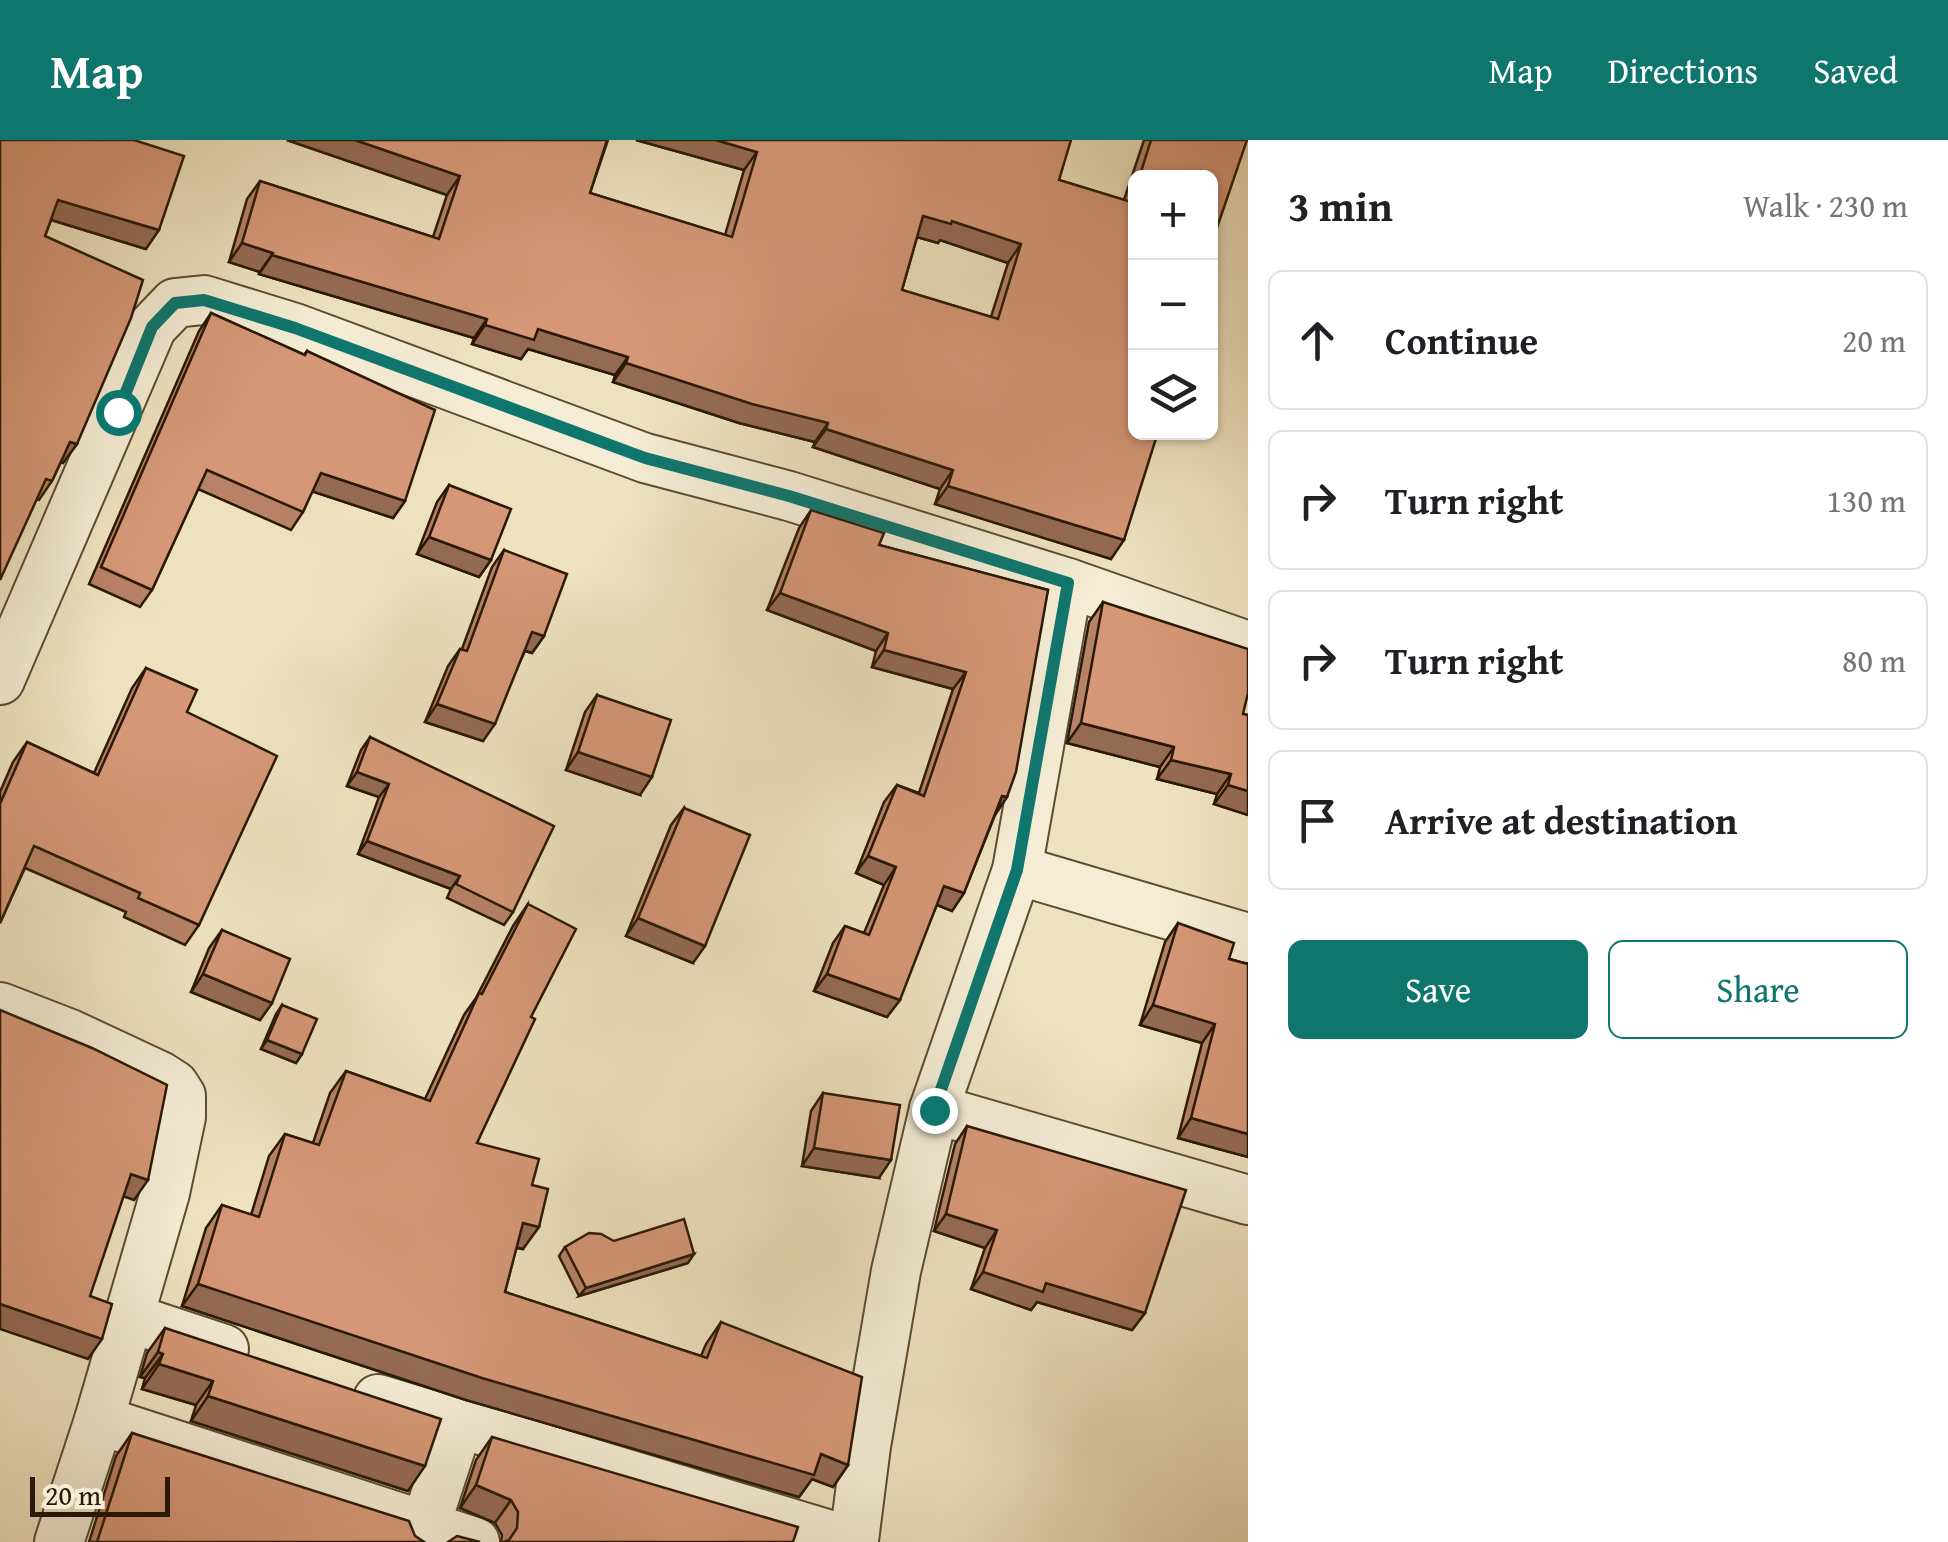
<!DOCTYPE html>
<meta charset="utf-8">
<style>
body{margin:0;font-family:"Gentium Book Plus",serif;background:#f2f2f2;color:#202124}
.controls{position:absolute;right:30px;top:30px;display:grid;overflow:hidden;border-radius:15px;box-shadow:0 2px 8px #0004}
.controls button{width:90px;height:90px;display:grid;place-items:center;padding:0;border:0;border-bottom:2px solid #e0e0e0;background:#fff;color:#202124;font:50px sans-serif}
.scale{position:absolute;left:30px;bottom:25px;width:140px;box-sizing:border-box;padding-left:10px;border:5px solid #2a1906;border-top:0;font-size:28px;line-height:35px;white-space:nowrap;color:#2a1906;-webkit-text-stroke:8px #f4ecd5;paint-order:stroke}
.stop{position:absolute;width:30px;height:30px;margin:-22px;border:8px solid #0f766e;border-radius:50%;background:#fff}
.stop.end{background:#0f766e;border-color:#fff;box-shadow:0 2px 10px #0008}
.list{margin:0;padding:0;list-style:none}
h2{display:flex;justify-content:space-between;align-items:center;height:130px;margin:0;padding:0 40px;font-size:42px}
h2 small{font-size:32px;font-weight:400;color:#757577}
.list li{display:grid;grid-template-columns:65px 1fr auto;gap:30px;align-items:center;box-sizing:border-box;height:140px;margin:0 20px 20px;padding:0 20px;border:2px solid #e0e0e0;border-radius:15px}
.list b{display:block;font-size:38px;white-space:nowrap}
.list em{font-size:32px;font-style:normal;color:#757577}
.actions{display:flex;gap:20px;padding:30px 40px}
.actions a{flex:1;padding:22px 0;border:2px solid #0f766e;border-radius:15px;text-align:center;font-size:35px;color:#0f766e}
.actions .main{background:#0f766e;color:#fff}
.icon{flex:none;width:55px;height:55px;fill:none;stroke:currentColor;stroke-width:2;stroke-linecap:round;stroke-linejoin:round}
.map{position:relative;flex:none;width:1248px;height:1402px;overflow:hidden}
header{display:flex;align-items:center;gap:60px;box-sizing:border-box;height:140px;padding:0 50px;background:#0f766e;color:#fff}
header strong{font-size:48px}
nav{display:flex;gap:55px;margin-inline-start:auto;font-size:35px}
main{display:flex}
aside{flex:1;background:#fff}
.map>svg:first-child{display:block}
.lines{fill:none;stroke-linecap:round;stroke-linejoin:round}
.minor-casing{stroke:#5b4b34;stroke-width:52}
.minor{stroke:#f4ecd5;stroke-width:48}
.wall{fill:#b78266;stroke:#2a1906;stroke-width:2.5;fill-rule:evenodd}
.shaded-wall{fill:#956a53;stroke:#2a1906;stroke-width:2.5}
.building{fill:#d59777;stroke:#2a1906;stroke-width:2.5;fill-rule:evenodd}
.route{stroke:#0f766e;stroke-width:12}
</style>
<header>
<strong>Map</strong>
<nav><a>Map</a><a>Directions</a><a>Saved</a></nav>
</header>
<main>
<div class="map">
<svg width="1248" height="1402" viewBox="0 0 1248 1402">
<rect width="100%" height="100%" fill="#eee2be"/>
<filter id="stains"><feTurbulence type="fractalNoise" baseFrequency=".002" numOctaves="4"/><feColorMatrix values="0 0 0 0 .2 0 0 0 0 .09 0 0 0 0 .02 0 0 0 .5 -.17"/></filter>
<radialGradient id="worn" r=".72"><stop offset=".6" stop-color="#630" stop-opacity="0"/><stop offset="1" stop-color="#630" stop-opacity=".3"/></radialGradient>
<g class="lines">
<g class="minor-casing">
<g id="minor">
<path d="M0,540l152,-353 23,-24 29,-3 91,28 350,130 144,38 279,87 180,63"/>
<path d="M1017,730l231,68"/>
<path d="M0,867l70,27 90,42 14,9 7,11v21l-16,76 -66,227 -40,122"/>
<path d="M934,969l314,91"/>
<path d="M127,1177l97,32"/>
<path d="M378,1259l475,143"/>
<path d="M99,1280l376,122"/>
<path d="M854,1400l12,-94 30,-175 38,-162 83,-239 51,-287"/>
<path d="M420,1402l38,-116"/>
</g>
</g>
<use href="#minor" class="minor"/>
</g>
<g class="wall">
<path d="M0,0l146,109 -95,-29 -6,16 32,208 -14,19 -2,-1 -9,19 -13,19 -2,-1z"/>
<path d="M287,0h321l-18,53 135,42 19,-65 -108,-30 423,40 65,20 20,-60h103l-37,38h-74v254l-25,127 -176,-55 5,-15 -127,-42 2,-5 -76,-19 -126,-41 2,-7 -87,-26 -7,10 -49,-15 2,-6 -215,-64 1,-2 -31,-10 18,-63 13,-18 173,56 14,-42zM917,97l21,6 2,-3 68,23 -17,54 -89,-27z"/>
<path d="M211,173l93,42 3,-4 98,150 -12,17 -81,-27 -9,21 -12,18 -93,-41 -46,101 -12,17 -51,-23 110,-253z"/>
<path d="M449,345l42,75 -12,17 -62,-23 20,-52z"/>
<path d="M811,370l68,35 169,45 -53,225 -31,78 -12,18 -15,-6 -50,112 -73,-26 19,-48 12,-17 19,7 20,-48 -28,-12 28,-71 13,-17 22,8 34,-104 -81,-22 4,-16 -109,-41 32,-82z"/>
<path d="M504,410l40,86 -12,17 -7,-2 -42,90 -58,-19 23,-56 12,-17h2l30,-82z"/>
<path d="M1103,462l140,112 5,1v100l-34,-11 3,-10 -60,-15 3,-12 -93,-24 22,-121z"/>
<path d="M146,528l41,44 12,213 -14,20 -61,-28 2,-5 -101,-44 -25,55v-131l13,-30 14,-20 67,31 38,-85z"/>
<path d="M597,555l43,100 -74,-25 19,-58z"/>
<path d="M370,597l143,175 -9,13 -57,-27 4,-9 -93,-35 21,-57 -32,-11 14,-36z"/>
<path d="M684,668l9,155 -67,-27 45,-111z"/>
<path d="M528,764l3,113 -54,126 55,42 -9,64 -7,-1 -11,44 196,64 5,-12 15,-22 127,143 -15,22 -21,-8 -13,18 -333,-97 -284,-94 24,-78 16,-23 29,10 18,-59 16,-22 28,9 17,-50 16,-22 79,28 39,-84 12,-17 37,-72z"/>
<path d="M1178,783l51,36 19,5v193l-70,-19 24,-95 -62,-18 25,-83z"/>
<path d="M222,790l50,73 -12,17 -69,-28 18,-44z"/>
<path d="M282,865l20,49 -6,9 -35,-14 15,-35z"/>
<path d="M823,953l56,85 -77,-12 9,-55z"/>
<path d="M967,986l178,187 -13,17 -95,-28 -6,8 -60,-21 14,-41 -51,-17 21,-87z"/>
<path d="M565,1107l123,16 -109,33 -20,-40z"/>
<path d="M165,1188l243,163 -217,-70 5,-16 -54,-16 3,-11 -5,-1 7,-24z"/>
<path d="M132,1293l283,103 9,6h-335l27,-86z"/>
<path d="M492,1297l301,105h-292l1,-7 -7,-12 -35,-15 16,-48z"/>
</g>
<g class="shaded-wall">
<path d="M287,0h68l105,36 -13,19z"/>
<path d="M636,0h80l41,12 -13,18z"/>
<path d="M58,60l101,30 -13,19 -101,-31z"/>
<path d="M923,76l29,5 69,23 -13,19 -68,-23 -2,3 -28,-8z"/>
<path d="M242,103l31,10 -13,19 -31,-10z"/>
<path d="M272,115l215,64 -13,19 -215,-64z"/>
<path d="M485,185l53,4 90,28 -13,18 -87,-26 -7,10 -49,-15z"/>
<path d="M626,223l202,60 -13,19 -76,-19 -126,-41z"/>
<path d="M826,289l127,41 -13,19 -127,-42z"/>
<path d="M70,302l7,2 -14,19 -6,-3z"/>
<path d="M321,333l84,28 -12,17 -85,-28z"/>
<path d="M948,346l176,54 -13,19 -176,-55z"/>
<path d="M429,397l62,23 -12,17 -62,-23z"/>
<path d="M780,453l108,40 -12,18 -109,-41z"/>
<path d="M532,492l12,4 -12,17 -12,-4z"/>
<path d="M884,510l82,22 -13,17 -81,-22z"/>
<path d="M437,564l58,20 -12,17 -58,-19z"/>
<path d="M1081,583l93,24 -14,20 -93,-24z"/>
<path d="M578,612l74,25 -12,18 -74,-25z"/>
<path d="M1171,620l60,14 -14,20 -60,-15z"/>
<path d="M357,632l32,12 -10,13 -32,-11z"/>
<path d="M1228,645l20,6v24l-34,-11z"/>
<path d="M1002,656l5,1 -12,18z"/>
<path d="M367,701l93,35 -9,13 -93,-35z"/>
<path d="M868,716l28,11 -12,18 -28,-12z"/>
<path d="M944,746l20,7 -12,18 -20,-8z"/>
<path d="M638,778l67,28 -12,17 -67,-27z"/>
<path d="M203,834l69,29 -12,17 -69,-28z"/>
<path d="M827,834l73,26 -13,17 -73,-26z"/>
<path d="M1153,865l62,19 -13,19 -62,-18z"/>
<path d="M267,900l35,14 -6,9 -35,-14z"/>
<path d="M1191,978l57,16v23l-70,-19z"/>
<path d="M814,1008l77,12 -12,18 -77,-12z"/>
<path d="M131,1034l17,6 -14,20 -17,-6z"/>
<path d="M946,1074l51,16 -12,18 -51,-17z"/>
<path d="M523,1083l16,4 -16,22 -16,-4z"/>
<path d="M694,1114l-6,9 -109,33 7,-8z"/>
<path d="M983,1132l63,11 99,30 -13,17 -95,-28 -6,8 -60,-21z"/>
<path d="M198,1144l623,170 27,11 -15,22 -21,-8 -13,18 -333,-97 -284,-94z"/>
<path d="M0,1164l102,35 -14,20 -88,-30z"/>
<path d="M158,1212l5,2 -18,24 -5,-1z"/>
<path d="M159,1224l54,17 -17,24 -54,-16z"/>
<path d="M208,1256l217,70 -17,25 -217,-70z"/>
<path d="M476,1345l35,15 -16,23 -35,-15z"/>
</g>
<g class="building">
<path d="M0,0h134l50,16 -25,74 -101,-30 -13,36 98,44 -12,38 -54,126 -7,-2 -18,39 -6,-2 -46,101z"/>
<path d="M355,0h252l-17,53 142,44 25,-85 -41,-12h355l-12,40 72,22 5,-15v245h22l-34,108 -176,-54 5,-16 -127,-41 2,-6 -76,-19 -126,-41 2,-6 -90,-28 -4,11 -49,-15 2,-6 -215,-64 1,-2 -31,-10 18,-62 179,58 21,-63zM923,76l28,8 1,-3 69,23 -23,75 -96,-29z"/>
<path d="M1151,0h96l-37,108v-70h-71z"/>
<path d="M211,173l94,42 2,-4 128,59 -30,91 -84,-28 -18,39 -96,-42 -55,120 -51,-23z"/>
<path d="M449,345l62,24 -20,51 -62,-23z"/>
<path d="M811,370l73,23 -5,12 169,45 -32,182 -9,25 -5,-1 -38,97 -20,-7 -44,114 -73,-26 18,-48 24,9 27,-68 -28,-11 29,-71 27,11 42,-124 -82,-22 4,-17 -108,-40z"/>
<path d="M504,410l63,24 -23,62 -12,-4 -37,92 -58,-20 23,-55 7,2z"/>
<path d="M1103,462l145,47v44l-5,21 5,1v76l-20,-6 3,-11 -60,-14 3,-13 -93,-24z"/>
<path d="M146,528l51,22 -10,22 90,44 -78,169 -61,-27 2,-5 -106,-47 -34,77v-119l27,-62 71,33z"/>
<path d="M597,555l74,25 -19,57 -74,-25z"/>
<path d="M370,597l184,89 -41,86 -57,-28 4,-8 -93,-35 22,-57 -32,-12z"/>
<path d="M684,668l66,27 -45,111 -67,-28z"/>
<path d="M528,764l48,25 -45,88 4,2 -58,124 62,16 -7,26 16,4 -9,38 -16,-4 -18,69 202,66 14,-36 141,55 -14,88 -27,-11 -7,21 -332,-97 -284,-94 24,-79 37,12 26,-83 34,11 27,-74 84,30 49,-108 3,1z"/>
<path d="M1178,783l56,20 -5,16 19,5v170l-57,-16 24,-94 -62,-19z"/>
<path d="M222,790l68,29 -18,44 -69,-29z"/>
<path d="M282,865l35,14 -15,35 -35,-14z"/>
<path d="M0,870l92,38 75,37 -19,95 -17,-6 -41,122 22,8 -10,35 -102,-35z"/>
<path d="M823,953l77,12 -9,55 -77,-12z"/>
<path d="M967,986l219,64 -41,123 -99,-30 -3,9 -60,-20 14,-42 -51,-16z"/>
<path d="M684,1079l10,35 -108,34 -21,-41 24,-14 12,1 13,7z"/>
<path d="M165,1188l276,91 -16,47 -217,-70 5,-15 -54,-17 4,-10 -5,-2z"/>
<path d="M132,1293l277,88 6,15 9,6h-327z"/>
<path d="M492,1297l306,90 -5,15h-289l5,-2 8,-12 1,-16 -7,-12 -35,-15z"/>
<path d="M457,1396l23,6h-32z"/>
</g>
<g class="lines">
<path class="route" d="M118,272l34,-85 23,-24 29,-3 91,28 350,130 144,38 279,87 -51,287 -83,240"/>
</g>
<rect width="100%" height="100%" filter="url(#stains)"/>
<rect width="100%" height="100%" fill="url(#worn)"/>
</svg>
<div class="controls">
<button>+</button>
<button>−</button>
<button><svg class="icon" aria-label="layers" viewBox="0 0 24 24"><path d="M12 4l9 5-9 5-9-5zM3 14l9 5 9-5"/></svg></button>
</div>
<div class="scale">20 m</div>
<div class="stop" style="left:118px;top:272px"></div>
<div class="stop end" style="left:934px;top:970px"></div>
</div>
<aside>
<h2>3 min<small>Walk · 230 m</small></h2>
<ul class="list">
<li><svg class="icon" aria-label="ahead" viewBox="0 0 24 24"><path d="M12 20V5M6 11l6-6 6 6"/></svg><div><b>Continue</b></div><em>20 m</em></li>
<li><svg class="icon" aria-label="right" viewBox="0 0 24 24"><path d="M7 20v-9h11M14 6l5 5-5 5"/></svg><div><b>Turn right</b></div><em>130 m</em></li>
<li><svg class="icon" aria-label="right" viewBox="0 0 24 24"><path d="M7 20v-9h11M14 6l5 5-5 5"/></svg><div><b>Turn right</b></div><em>80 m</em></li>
<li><svg class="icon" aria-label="arrive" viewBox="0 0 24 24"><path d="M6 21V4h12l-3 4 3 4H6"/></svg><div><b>Arrive at destination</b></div></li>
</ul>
<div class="actions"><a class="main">Save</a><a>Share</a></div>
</aside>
</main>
